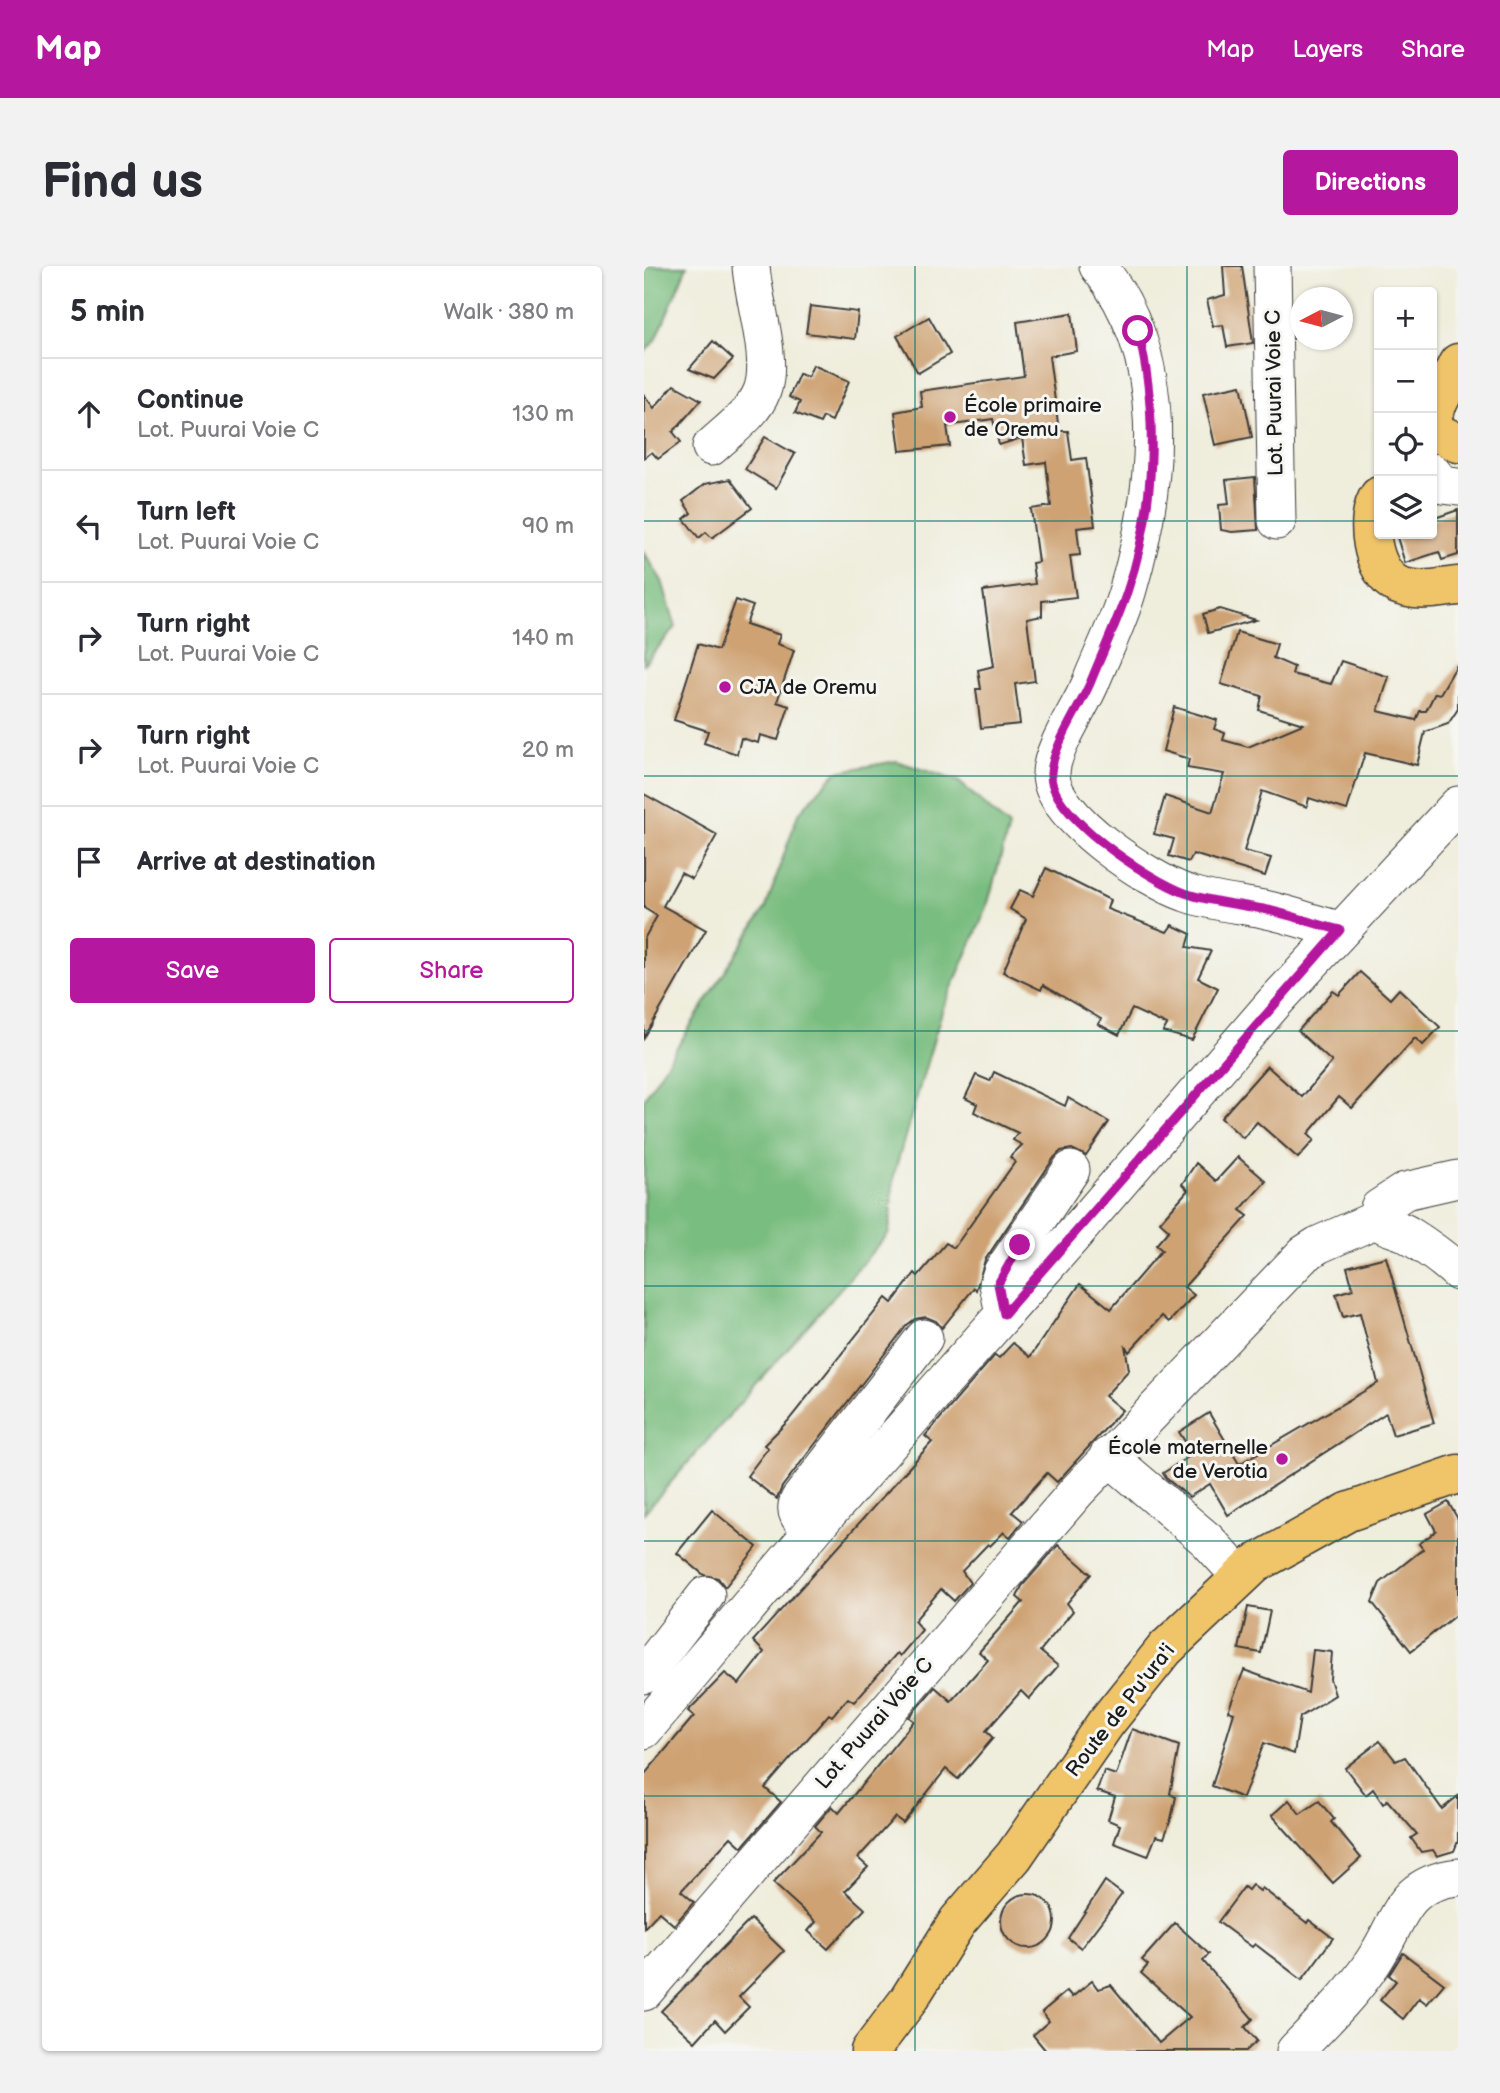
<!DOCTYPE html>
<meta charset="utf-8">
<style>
body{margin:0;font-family:"Balsamiq Sans",sans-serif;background:#f2f2f3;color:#2b2b33}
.controls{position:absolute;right:21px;top:21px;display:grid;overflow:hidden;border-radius:7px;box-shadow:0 2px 5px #0004}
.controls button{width:63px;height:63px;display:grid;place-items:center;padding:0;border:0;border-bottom:2px solid #e1e1e2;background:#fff;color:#2b2b33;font:35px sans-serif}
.compass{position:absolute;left:646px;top:21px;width:63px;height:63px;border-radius:50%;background:#fff;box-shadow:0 2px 5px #0004;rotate:264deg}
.stop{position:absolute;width:21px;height:21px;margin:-16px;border:5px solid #b5179e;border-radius:50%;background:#fff}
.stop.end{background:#b5179e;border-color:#fff;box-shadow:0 2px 7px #0008}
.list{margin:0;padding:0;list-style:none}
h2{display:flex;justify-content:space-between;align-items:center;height:91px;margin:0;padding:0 28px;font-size:30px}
h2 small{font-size:23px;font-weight:400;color:#7c7c81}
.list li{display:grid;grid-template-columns:46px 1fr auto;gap:21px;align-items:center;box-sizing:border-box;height:112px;padding:0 28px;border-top:2px solid #e1e1e2}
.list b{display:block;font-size:26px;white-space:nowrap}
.list p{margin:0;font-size:23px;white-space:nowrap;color:#7c7c81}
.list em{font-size:23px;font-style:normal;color:#7c7c81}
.actions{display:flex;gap:14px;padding:21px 28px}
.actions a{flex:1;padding:16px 0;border:2px solid #b5179e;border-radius:7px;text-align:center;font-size:24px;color:#b5179e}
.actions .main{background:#b5179e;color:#fff}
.icon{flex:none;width:38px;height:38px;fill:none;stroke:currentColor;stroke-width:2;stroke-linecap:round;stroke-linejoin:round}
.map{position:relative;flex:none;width:814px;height:1785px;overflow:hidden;border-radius:7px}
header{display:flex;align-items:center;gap:42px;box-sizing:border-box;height:98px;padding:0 35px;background:#b5179e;color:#fff}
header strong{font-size:33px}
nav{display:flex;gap:38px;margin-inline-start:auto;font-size:24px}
.intro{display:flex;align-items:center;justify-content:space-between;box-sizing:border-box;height:168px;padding:0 42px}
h1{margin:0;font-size:49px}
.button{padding:18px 32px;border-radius:7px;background:#b5179e;color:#fff;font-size:24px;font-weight:700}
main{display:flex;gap:42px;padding:0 42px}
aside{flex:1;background:#fff;border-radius:7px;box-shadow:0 2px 5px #0004}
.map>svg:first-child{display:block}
.forest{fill:#7abd80;stroke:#4b6c4e;stroke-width:2}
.building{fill:#cea273}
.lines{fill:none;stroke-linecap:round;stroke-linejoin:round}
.minor-casing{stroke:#3c3b39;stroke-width:39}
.major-casing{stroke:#3c3b39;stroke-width:41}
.minor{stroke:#fff;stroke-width:37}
.major{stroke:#f0c469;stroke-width:38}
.route{stroke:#b5179e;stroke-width:9}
.grid{fill:none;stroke:#0f766e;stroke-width:2;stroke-opacity:0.55}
.poi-dot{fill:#b5179e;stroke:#f6f6f2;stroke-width:2.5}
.labels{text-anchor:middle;stroke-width:6;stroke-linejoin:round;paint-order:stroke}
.street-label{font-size:21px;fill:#1c1c1c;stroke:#f6f6f2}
.poi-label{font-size:21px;fill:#1c1c1c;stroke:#f6f6f2;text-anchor:start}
</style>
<header>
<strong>Map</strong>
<nav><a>Map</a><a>Layers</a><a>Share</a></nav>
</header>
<div class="intro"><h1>Find us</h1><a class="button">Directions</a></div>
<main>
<aside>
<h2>5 min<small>Walk · 380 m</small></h2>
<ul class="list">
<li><svg class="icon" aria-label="ahead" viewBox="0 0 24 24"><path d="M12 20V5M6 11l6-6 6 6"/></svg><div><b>Continue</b><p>Lot. Puurai Voie C</p></div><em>130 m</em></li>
<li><svg class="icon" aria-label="left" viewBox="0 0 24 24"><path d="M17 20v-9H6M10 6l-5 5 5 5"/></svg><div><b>Turn left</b><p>Lot. Puurai Voie C</p></div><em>90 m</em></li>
<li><svg class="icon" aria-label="right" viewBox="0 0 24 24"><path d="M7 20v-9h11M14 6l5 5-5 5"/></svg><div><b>Turn right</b><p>Lot. Puurai Voie C</p></div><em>140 m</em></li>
<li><svg class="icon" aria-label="right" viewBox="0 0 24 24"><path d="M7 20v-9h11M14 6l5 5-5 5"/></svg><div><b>Turn right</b><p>Lot. Puurai Voie C</p></div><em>20 m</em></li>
<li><svg class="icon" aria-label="arrive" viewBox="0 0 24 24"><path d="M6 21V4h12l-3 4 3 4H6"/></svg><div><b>Arrive at destination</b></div></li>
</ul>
<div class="actions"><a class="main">Save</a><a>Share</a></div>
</aside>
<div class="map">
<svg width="814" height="1785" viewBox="0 0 814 1785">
<rect width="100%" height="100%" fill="#f6f6f2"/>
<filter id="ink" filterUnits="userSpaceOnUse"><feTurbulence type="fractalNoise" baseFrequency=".0143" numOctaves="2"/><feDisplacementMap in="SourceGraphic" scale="14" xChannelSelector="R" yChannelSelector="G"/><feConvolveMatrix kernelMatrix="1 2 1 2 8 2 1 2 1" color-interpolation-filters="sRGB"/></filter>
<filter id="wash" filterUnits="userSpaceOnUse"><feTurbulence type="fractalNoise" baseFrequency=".00686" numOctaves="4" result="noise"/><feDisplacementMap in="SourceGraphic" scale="28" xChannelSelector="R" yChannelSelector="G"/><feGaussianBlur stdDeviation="1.57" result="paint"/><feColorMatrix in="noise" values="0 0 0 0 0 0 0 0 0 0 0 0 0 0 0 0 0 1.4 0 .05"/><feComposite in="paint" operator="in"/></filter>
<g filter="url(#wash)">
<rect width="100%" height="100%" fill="#efeddb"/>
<g class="forest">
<path d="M0,0h43l-31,74 -12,13z"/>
<path d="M0,286l18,29 14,46 -32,37z"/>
<path d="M252,495l62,20 51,46 -23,83 -43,98 -49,166 -5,59 -245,280v-414l122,-192 32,-93 38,-42z"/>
</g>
<g id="blocks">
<g class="building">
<path d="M579,0h19l11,77 -26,4 -4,-22 -10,1 -6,-26 18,-5z"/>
<path d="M166,40l48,6 -3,27 -49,-6z"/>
<path d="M428,47l5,38 -28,5 10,75h9l4,29 14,-2 9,68 -18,2 3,27 -10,1 6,41 -34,4v15l-15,3 8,62 -20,3 5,40 -39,4 -5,-39h5l-3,-19 16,-4 -11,-75 52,-7 -3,-21 6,-1 -7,-53 20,-3 -5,-44 -20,3 -4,-27 -23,7 -6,-26 -46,7 3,20 -50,5 -5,-39 27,-5 -2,-16 104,-15 -7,-54z"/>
<path d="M285,51l21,37 -32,19 -21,-37z"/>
<path d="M69,75l20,18 -19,20 -25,-10z"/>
<path d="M169,99l36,16 -17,40 -9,-4 -3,6 -25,-10 5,-11 -11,-5 10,-23 9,3z"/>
<path d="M30,119l27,15 -28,32 8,10 -23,17 -6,-7 -8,6v-63l10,13z"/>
<path d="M597,119l11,52 -37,8 -12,-52z"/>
<path d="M121,171l30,17 -19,34 -31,-19z"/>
<path d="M611,211l3,53 -26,2 -11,-2 -2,-25 10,-1 -3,-24z"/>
<path d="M86,213l22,29 -40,30 -6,-6 -7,6 -15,-19 7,-6 -8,-12 22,-17z"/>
<path d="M814,244v45l-16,5 -3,-8 -34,11 -9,-29h36v-15z"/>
<path d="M92,334l17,6 -7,18 34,11 -3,9 17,6 -17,52 12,4 -11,34 -18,-5 -2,8 -17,-5 -4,16 -33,-11 4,-12 -34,-11 24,-76 20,6z"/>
<path d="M576,343l36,11 -48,13 -5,-19z"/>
<path d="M593,366l40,12 -4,14 21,9 -2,7 39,10 10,-23 48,16 -11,34 38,9 4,-9h6l9,-18 5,1 18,-31v46l-10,15 -23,8 -8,33 -52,-12 -18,57 -38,-12 -2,9 -45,-16 -18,60 27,7 -6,18 -72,-22 -4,8 -20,-6 5,-17 -20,-5 11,-38 47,16 12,-38 -37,-6 2,-9 -26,-8 11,-44 43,13 -3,9 11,4 -2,7 25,7 55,-23 -44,-14 3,-14 -41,-12z"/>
<path d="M0,528l73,41 -25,44 -11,-6 -18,33 43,24 -62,108v-99l13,-23 -13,-8z"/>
<path d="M402,602l64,32 -3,9 60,23 5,-7 19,9 -4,13 24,4 -13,27 20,10 -26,52 -29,-8 4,-7 -35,-16 -13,26 -21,-11 3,-5 -58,-34 -2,5 -38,-18 23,-53 -16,-10 10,-19 13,6z"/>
<path d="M716,706l30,27 9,-10 41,38 -17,18 -8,-7 -63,70 -13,-11 -31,37 6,6 -16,18 -41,-36 -14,16 -22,-20 46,-52 35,31 30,-35 -34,-31 35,-40 6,4z"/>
<path d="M350,806l71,34 3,-8 41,24 -23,34 -14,-7 -11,2 -7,7 -69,102 -9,30 -2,-2 -32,40 -6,-7 -10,-4 -11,2 -8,6 -125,162 -5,12 -30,-23 21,-28 -4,-3 24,-24 98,-123 6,5 23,-30 3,3 28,-33 8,5 61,-86 -5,-5 12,-12 -9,-5 5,-7 -44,-21 3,-8 -12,-6 11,-23 14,6z"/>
<path d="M594,891l28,24 -26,29 8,6 -64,71 10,8 -25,27 -7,-6 -33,36 -4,-7 4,25 -24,26 17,14 -65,72 -10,-9 -35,39 11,9 -13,16 -6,-5 -14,14 -2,-2 -26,27 8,12 -16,18 -13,-12 -27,32 8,9 -22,26 -3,-3 -43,49 -6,-4 -16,18 -3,-2 -64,74 16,14 -39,45 -11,-10 -50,54 13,11 -20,23 -15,-13 -15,16v-153l50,-59 -6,-5 37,-38 14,11 25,-32 -11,-11 179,-199 -7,-6 70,-81 4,3 14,-15 17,14 50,-73 31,25 51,-59 -6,-5 13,-15 -9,-8 28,-32 -6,-6 14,-21 20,18z"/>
<path d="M742,991l48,166 -41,12 -7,-22 -158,102 -18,-31 -21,13 -23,-19 -3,-5 30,-19 -14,-22 30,-19 30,51 139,-81 -18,-70 -17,4 -7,-23 17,-5 -6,-22z"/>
<path d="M804,1236l10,17v94l-47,38 -39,-49 8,-19 43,-34 -4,-5 17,-13 -9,-17z"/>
<path d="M68,1244l45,37 -32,40 -7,-9 -14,-3 -27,-22z"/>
<path d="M414,1279l33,29 -24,29 6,8 -33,40 18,15 -29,33 -8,-8 -35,40 7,7 -35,41 -12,-10 -43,54 -8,-6 -37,41 10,9 -23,24 20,18 -37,40 -20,-18 8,-9 -43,-39 48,-51 -6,-6 17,-20 7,7 75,-92 -5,-4 26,-30 16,14 37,-41 -9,-8 44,-50 -6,-5 5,-11z"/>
<path d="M604,1341l22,4 -9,42 -22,-4z"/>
<path d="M669,1384l19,2 -2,27 5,16 -35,22 -6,37 -30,-11 -21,55 -31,-12 22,-73 -6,-2 16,-41 64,23z"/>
<path d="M488,1463l47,17 -9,48 6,3 -5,22 -7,19 -8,-2 -8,20 -34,-13 6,-18 -12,-5 7,-23 -18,-6 7,-20 12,4z"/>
<path d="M736,1475l16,20 9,-4 37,52 16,-13v45l-4,10 -17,5 -4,-6 -12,2 -10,-14 6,-4 -30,-34 -4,4 -10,-15 -7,6 -21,-27z"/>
<path d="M645,1534l11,14 19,-13 15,18 -3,3 30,36 -28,25 -61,-68z"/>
<path d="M461,1615l17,13 -41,54 -13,-10z"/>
<path d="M608,1619l8,6 2,-3 45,35 2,-3 24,18 -31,42 -47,-36 -3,3 -34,-25 26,-35 4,3z"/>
<circle cx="384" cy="1655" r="27"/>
<path d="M107,1653l33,32 -45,46 10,10 -24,24 -10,-11 -20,22 -34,-31z"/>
<path d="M531,1657l34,31 -6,7 50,58 -8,8 12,14 -11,10h-200l-13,-16 16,-14 -7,-9 25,-21 5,6 20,-16 6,8 13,-4 48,58 31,-26 -49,-44 7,-8 -6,-5z"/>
<path d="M759,1687l41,31 -17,20 -8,-6 -16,21 -23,-19 16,-19 -7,-6z"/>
</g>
</g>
</g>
<g filter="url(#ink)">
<use href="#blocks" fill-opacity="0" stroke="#3c3b39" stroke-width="2"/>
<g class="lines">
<g class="minor-casing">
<g id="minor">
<path d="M454,0c74,90 61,217 30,323 -9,32 -25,63 -37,93 -10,25 -40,67 -40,92 0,43 99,107 135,119 25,9 51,11 77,16 26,5 51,15 77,21"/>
<path d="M628,0l5,255"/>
<path d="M67,181c17,-16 43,-34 51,-56 12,-32 -9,-91 -11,-125"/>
<path d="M788,206l10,13 16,2"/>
<path d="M733,953c9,10 20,9 30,15 19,12 35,23 51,38"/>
<path d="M733,953l2,-11 26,-17 53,-12"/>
<path d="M360,1048l-6,-30 4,-12 69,-102"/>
<path d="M464,1190l99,84 34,37"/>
<path d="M168,1265c-9,-10 -20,-17 -13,-31l125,-162"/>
<path d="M0,1409l62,-80"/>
<path d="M0,1464l170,-201 258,-292 201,-233 185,-199"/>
<path d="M0,1726l433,-501 227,-237 14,-9 59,-26"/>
<path d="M651,1785c27,-28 57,-57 78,-89 28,-41 26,-78 85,-85"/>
</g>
</g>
<g class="major-casing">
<g id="major">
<path d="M788,149l26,-52"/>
<path d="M788,164l26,13"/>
<path d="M735,230c-15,21 -8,77 19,89 19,8 40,3 60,1"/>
<path d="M226,1785l37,-49 51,-81 56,-65 91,-132 60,-75 90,-85 93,-52 110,-38"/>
</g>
</g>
<use href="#minor" class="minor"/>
<use href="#major" class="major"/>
</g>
</g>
<g class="lines" filter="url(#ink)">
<path class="route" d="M376,979l-22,39 6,30 336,-384c-26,-6 -51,-16 -77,-21 -26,-5 -53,-7 -78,-16 -35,-13 -137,-78 -134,-120 2,-28 29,-65 40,-92 12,-30 26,-59 36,-89 28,-81 32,-179 11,-261"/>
</g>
<path class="grid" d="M271,0v1785M543,0v1785M0,255h735M788,255h26M0,510h814M0,765h814M0,1020h814M0,1275h814M0,1530h814"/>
<g class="poi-dot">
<circle cx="306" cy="151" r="7"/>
<circle cx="81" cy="421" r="7"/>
<circle cx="638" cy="1193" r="7"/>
</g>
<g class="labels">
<g class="street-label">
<text transform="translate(630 127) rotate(-91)" y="7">Lot. Puurai Voie C</text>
<text transform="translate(476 1444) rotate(-52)" y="7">Route de Pu'ura'i</text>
<text transform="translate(230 1457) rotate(-49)" y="7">Lot. Puurai Voie C</text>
</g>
<g class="poi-label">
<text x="320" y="146">École primaire<tspan x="320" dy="24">de Oremu</tspan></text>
<text x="95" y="428">CJA de Oremu</text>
<text x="624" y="1188" text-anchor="end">École maternelle<tspan x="624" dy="24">de Verotia</tspan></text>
</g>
</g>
</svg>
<div class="controls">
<button>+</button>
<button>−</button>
<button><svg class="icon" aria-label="locate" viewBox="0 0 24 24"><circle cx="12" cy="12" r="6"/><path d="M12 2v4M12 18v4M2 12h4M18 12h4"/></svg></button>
<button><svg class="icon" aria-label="layers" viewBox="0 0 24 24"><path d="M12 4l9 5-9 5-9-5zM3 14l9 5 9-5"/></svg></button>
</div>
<svg class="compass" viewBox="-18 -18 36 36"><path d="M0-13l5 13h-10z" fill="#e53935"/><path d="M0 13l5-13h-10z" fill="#7c7c81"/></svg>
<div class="stop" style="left:494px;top:65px"></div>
<div class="stop end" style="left:376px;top:979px"></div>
</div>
</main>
